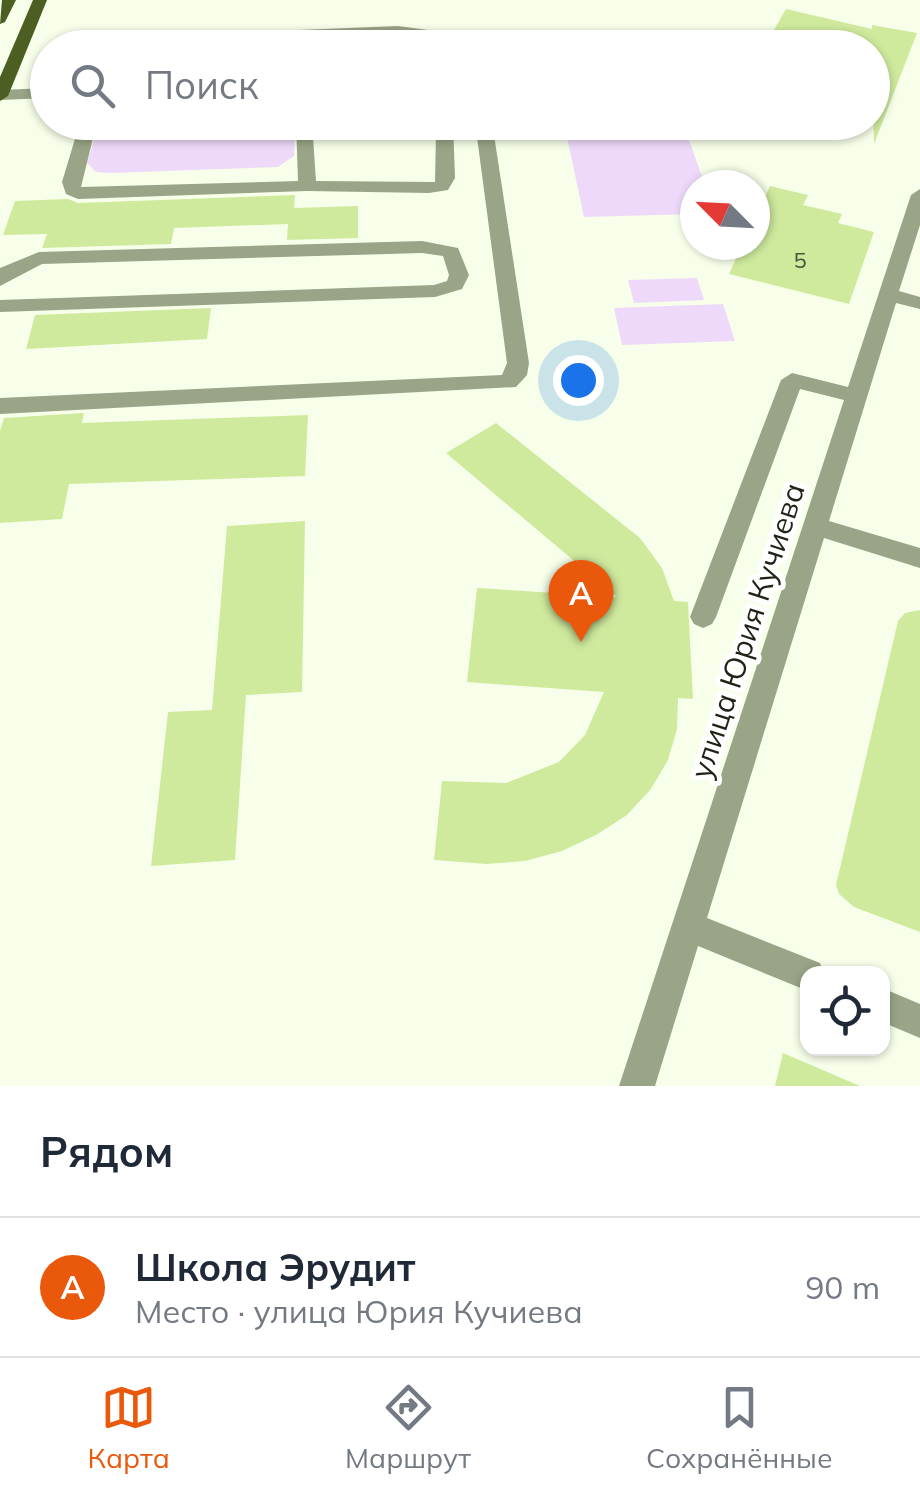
<!DOCTYPE html>
<html lang="ru">
<meta charset="utf-8">
<style>
body{margin:0;font-family:Mulish,sans-serif;background:#f2f2f3;color:#1f2937}
.controls{position:absolute;right:30px;bottom:30px;display:grid;overflow:hidden;border-radius:20px;box-shadow:0 2px 8px #0004}
.controls button{width:90px;height:90px;display:grid;place-items:center;padding:0;border:0;border-bottom:2px solid #e0e1e3;background:#fff;color:#1f2937;font:50px sans-serif}
.compass{position:absolute;left:680px;top:170px;width:90px;height:90px;border-radius:50%;background:#fff;box-shadow:0 2px 8px #0004;rotate:294deg}
.you{position:absolute;left:578px;top:380px;width:35px;height:35px;margin:-25px;border:8px solid #fff;border-radius:50%;background:#1a73e8;box-shadow:0 0 0 15px #1a73e833}
.badge{display:grid;place-items:center;width:65px;height:65px;border-radius:50%;background:#ea580c;color:#fff;font-size:32px;font-weight:700}
.pin{position:absolute;translate:-50% -82px;filter:drop-shadow(0 2px 5px #0008)}
.pin::after{content:'';position:absolute;top:52px;width:35px;height:30px;background:inherit;clip-path:polygon(0 0,100% 0,50% 100%)}
.list{margin:0;padding:0;list-style:none}
h2{display:flex;justify-content:space-between;align-items:center;height:130px;margin:0;padding:0 40px;font-size:42px}
h2 small{font-size:32px;font-weight:400;color:#747a83}
.list li{display:grid;grid-template-columns:65px 1fr auto;gap:30px;align-items:center;box-sizing:border-box;height:140px;padding:0 40px;border-top:2px solid #e0e1e3}
.list b{display:block;font-size:38px;white-space:nowrap}
.list p{margin:0;font-size:32px;white-space:nowrap;color:#747a83}
.list em{font-size:32px;font-style:normal;color:#747a83}
.icon{flex:none;width:55px;height:55px;fill:none;stroke:currentColor;stroke-width:2;stroke-linecap:round;stroke-linejoin:round}
.map{position:relative;flex:none;width:920px;height:1086px;overflow:hidden}
.search{position:absolute;background:#fff;box-shadow:0 2px 8px #0004;left:30px;right:30px;top:30px;height:110px;display:flex;align-items:center;gap:25px;box-sizing:border-box;padding:0 35px;border-radius:55px;color:#747a83;font-size:38px}
.sheet{height:270px;background:#fff}
nav{display:flex;justify-content:space-around;align-items:center;box-sizing:border-box;height:140px;border-top:2px solid #e0e1e3;background:#fff;font-size:28px;color:#747a83}
nav a{display:grid;justify-items:center;gap:5px}
nav .on{color:#ea580c}
.map>svg:first-child{display:block}
.green{fill:#eed9fb}
.building{fill:#cfea9d}
.lines{fill:none;stroke-linecap:round;stroke-linejoin:round}
.minor{fill:#99a586;fill-rule:evenodd}
.major{fill:#4c5e22;fill-rule:evenodd}
.labels{text-anchor:middle;stroke-width:10;stroke-linejoin:round;paint-order:stroke}
.far-number-label{font-size:22px;fill:#4a5538}
.street-label{font-size:30px;fill:#1e2316;stroke:#fff}
</style>
<div class="map">
<svg width="920" height="1086" viewBox="0 0 920 1086">
<rect width="100%" height="100%" fill="#f7ffea"/>
<g class="green">
<path d="M278,123l17,9 -1,24 -16,11 -168,6 -14,-1 -9,-9 9,-29 21,-6z"/>
<path d="M564,123h119l22,62h-10v29l-111,3z"/>
<path d="M697,278l7,22 -70,3 -6,-23z"/>
<path d="M723,304l12,37 -113,4 -8,-37z"/>
</g>
<g class="building">
<path d="M786,9l86,20v-4l45,8 -43,111 -2,-96h-45l-57,-11z"/>
<path d="M770,186l38,9 -5,10 39,9 -4,9 36,9 -25,72 -120,-30 13,-29h13v-27z"/>
<path d="M295,195l-1,13 64,-2v32l-71,2 1,-16 -114,4 -3,16 -129,4 5,-14 -44,1 12,-34 53,-2 10,4z"/>
<path d="M211,308l-4,31 -181,10 9,-34z"/>
<path d="M84,413l-2,10 226,-8 -3,61 -236,8 -7,35 -62,4v-92l4,-13z"/>
<path d="M496,423l144,115 22,30 12,33 14,1 5,97 -15,-1 -1,31 -9,31 -17,29 -24,26 -31,20 -34,16 -37,10 -38,3 -53,-4 8,-79 64,2 53,-21 26,-27 19,-43 -137,-10 10,-94 140,9 -171,-144z"/>
<path d="M305,521l-3,171 -56,3 -11,165 -84,6 17,-154 44,-2 15,-184z"/>
<path d="M920,610v322l-66,-25 -15,-13 -3,-9 62,-264 7,-8z"/>
<path d="M783,1053l77,33h-85z"/>
</g>
<g class="lines">
<g class="minor">
<path d="M398,26l38,5 13,17h-15l-8,-10 -28,-2 -287,12 33,-12z"/>
<path d="M48,88v10l-48,2v-10z"/>
<path d="M80,122h17l-16,65 217,-6 -2,-59h17v5l140,-5 2,56 -7,12 -19,3 -122,-2 -229,8 -12,-5 -4,-12zM436,132l-1,50 -119,-1 -3,-44z"/>
<path d="M475,122h17l37,241 -2,12 -11,12 -516,27v-16l502,-23 5,-12z"/>
<path d="M920,189v36l-21,66 21,6v12l-24,-6 -67,218 91,27v20l-96,-30 -117,380 113,45 4,11h-16v17l-110,-45 -43,140h-36l225,-686 -44,-11 -84,228 -4,7 -9,4 -9,-4 -4,-7 91,-237 11,-7 56,14 63,-192z"/>
<path d="M422,241l36,7 11,27 -7,14 -27,8 -435,15v-12l434,-15 13,-4 2,-6 -6,-19 -21,-3 -380,11 -42,22v-18l39,-16z"/>
<path d="M882,988l38,16v34l-38,-16z"/>
</g>
<g class="major">
<path d="M2,0h14l-11,22 -5,2z"/>
<path d="M33,0h14l-39,96 -8,5v-24z"/>
</g>
</g>
<g class="labels">
<g class="far-number-label">
<text x="800" y="268">5</text>
</g>
<g class="street-label">
<text transform="translate(748 631) rotate(-72)" y="10">улица Юрия Кучиева</text>
</g>
</g>
</svg>
<div class="controls">
<button><svg class="icon" aria-label="locate" viewBox="0 0 24 24"><circle cx="12" cy="12" r="6"/><path d="M12 2v4M12 18v4M2 12h4M18 12h4"/></svg></button>
</div>
<svg class="compass" viewBox="-18 -18 36 36"><path d="M0-13l5 13h-10z" fill="#e53935"/><path d="M0 13l5-13h-10z" fill="#747a83"/></svg>
<div class="you"></div>
<div class="pin badge" style="left:581px;top:642px">A</div>
<div class="search"><svg class="icon" aria-label="search" viewBox="0 0 24 24"><circle cx="10" cy="10" r="6"/><path d="M15 15l6 6"/></svg>Поиск</div>
</div>
<section class="sheet">
<h2>Рядом<small></small></h2>
<ul class="list">
<li><span class="badge">A</span><div><b>Школа Эрудит</b><p>Место · улица Юрия Кучиева</p></div><em>90 m</em></li>
</ul>
</section>
<nav>
<a class="on"><svg class="icon" aria-label="map" viewBox="0 0 24 24"><path d="M3 6l6-2 6 2 6-2v14l-6 2-6-2-6 2zM9 4v14M15 6v14"/></svg>Карта</a>
<a><svg class="icon" aria-label="directions" viewBox="0 0 24 24"><path d="M12 3l9 9-9 9-9-9zM9 14v-3h6M13 9l2 2-2 2"/></svg>Маршрут</a>
<a><svg class="icon" aria-label="saved" viewBox="0 0 24 24"><path d="M7 4h10v16l-5-4-5 4z"/></svg>Сохранённые</a>
</nav>
